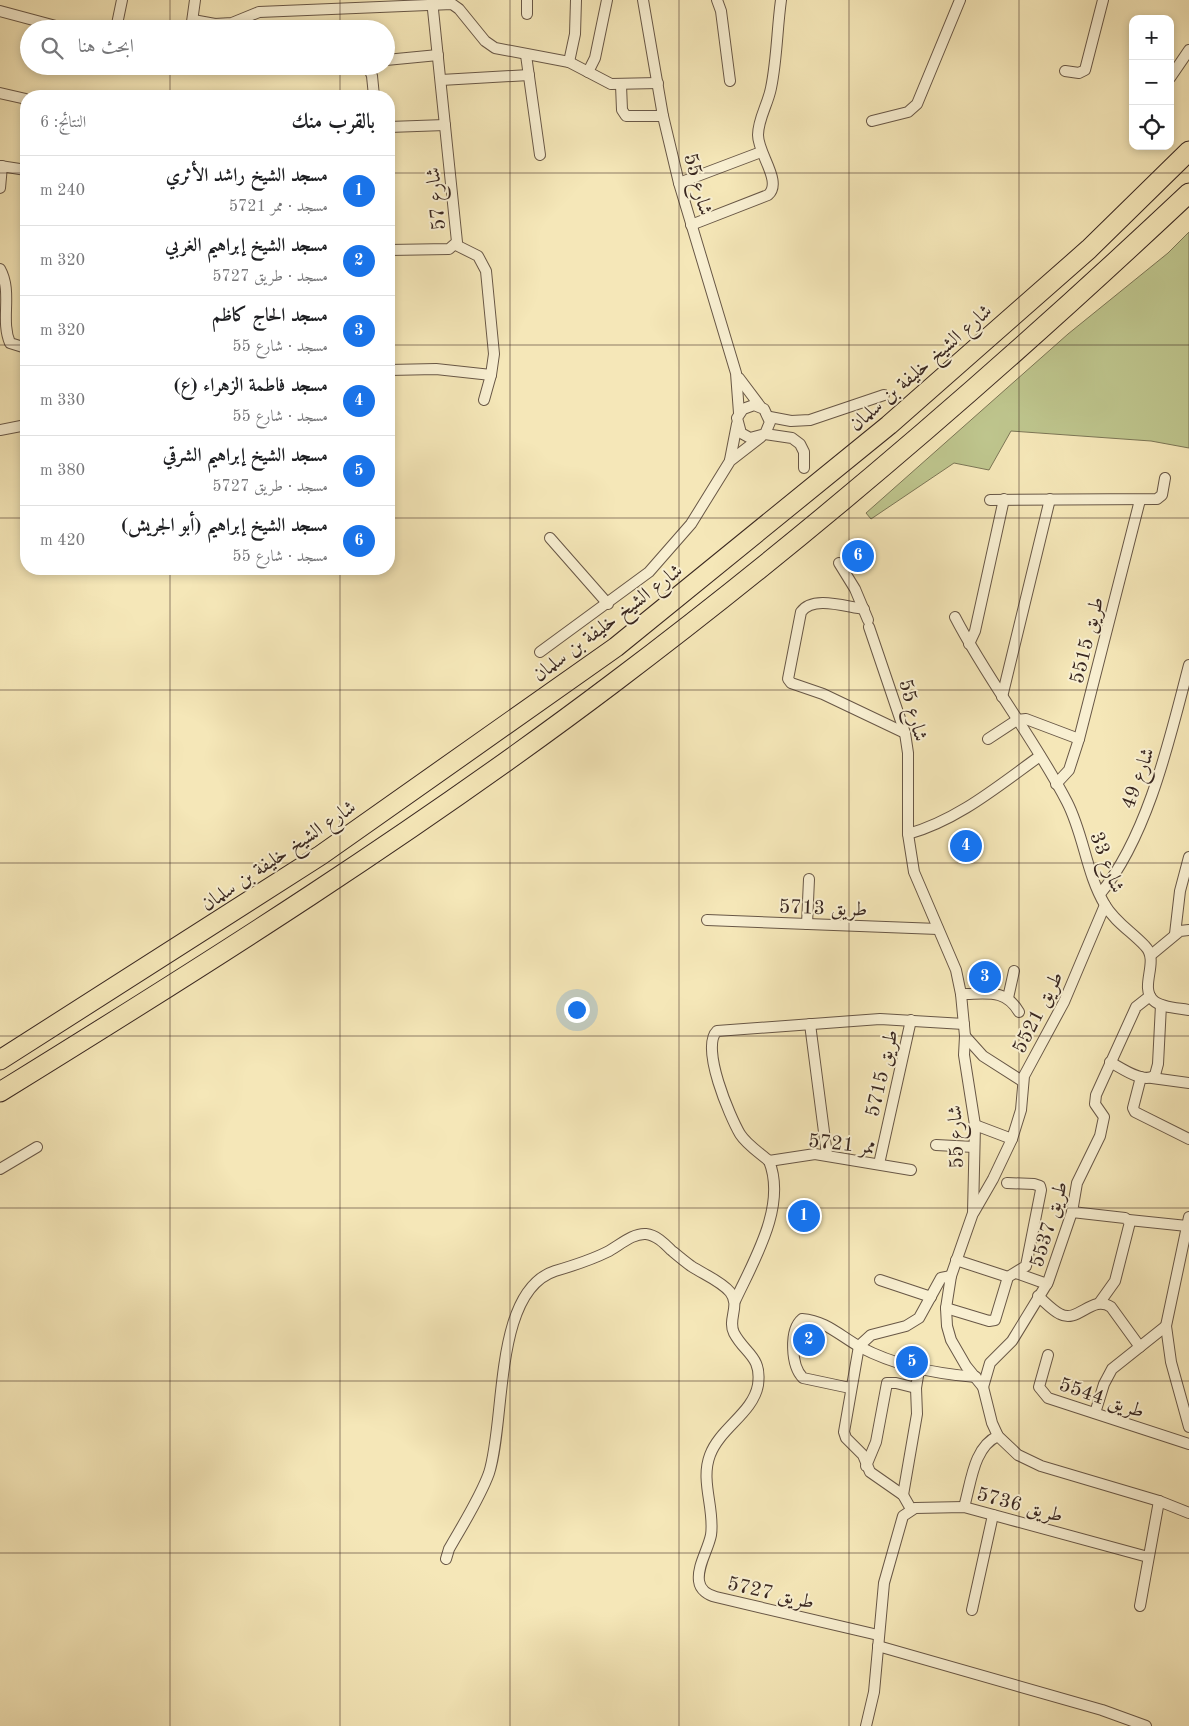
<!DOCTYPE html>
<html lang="ar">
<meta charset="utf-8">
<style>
body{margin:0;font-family:"Old Standard TT",Amiri,serif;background:#f6f6f6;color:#202124;direction:rtl}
.controls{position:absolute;right:15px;top:15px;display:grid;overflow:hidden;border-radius:10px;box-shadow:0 2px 8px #0003}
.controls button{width:45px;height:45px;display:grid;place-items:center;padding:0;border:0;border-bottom:1px solid #e0e0e0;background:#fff;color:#202124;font:25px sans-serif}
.you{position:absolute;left:576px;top:1009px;width:18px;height:18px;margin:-12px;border:4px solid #fff;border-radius:50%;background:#1a73e8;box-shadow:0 0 0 8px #1a73e833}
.badge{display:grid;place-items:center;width:32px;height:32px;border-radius:50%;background:#1a73e8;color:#fff;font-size:16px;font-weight:700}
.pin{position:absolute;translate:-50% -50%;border:2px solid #fff;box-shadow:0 1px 5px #0006}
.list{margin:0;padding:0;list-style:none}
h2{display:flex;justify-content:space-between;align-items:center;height:65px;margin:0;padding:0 20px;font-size:21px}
h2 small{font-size:16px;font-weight:400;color:#757577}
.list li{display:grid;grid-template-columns:32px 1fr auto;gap:15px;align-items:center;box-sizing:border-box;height:70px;padding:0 20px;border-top:1px solid #e0e0e0}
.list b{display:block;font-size:19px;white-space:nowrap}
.list p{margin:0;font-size:16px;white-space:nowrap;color:#757577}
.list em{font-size:16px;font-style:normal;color:#757577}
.icon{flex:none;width:28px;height:28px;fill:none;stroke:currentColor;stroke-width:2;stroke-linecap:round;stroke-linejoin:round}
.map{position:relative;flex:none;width:1189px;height:1726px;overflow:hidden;direction:ltr}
.search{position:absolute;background:#fff;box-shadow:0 2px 8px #0003;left:20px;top:20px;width:375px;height:55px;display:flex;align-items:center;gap:12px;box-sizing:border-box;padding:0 18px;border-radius:28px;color:#757577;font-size:19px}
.panel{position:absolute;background:#fff;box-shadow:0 2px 8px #0003;left:20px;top:90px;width:375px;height:485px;border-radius:20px;direction:rtl}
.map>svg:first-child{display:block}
.green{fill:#bec58d;stroke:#7c7656}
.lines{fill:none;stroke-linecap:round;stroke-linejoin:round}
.minor-casing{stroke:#685746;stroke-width:12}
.motorway-casing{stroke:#392720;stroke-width:21}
.minor{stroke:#f8efd1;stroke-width:10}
.motorway{stroke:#f5e7b8;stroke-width:19}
.grid{fill:none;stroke:#392720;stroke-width:1;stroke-opacity:0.55}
.labels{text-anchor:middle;stroke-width:4;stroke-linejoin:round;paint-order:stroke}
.street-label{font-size:20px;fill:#392720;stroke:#f8efd1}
</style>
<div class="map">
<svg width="1189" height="1726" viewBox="0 0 1189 1726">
<rect width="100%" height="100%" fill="#f5e7b8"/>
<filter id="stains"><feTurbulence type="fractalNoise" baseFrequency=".004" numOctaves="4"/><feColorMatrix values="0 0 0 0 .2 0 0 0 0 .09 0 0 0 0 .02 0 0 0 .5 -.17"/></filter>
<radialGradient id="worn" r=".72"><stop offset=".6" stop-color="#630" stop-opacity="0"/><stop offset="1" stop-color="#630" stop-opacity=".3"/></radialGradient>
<path class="green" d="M1189,232v216l-38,-7 -140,-10 -22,39 -35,-7 -83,56 -5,-6 202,-179 100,-81z"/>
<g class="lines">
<g class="minor-casing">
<g id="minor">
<path d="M527,0v14"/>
<path d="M643,0l20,116 16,67 57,190 3,40"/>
<path d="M717,0l4,11 9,70"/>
<path d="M0,11l67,18"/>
<path d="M193,20l22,4 17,-1 27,-11 193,-8 7,5 26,32 10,7 74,14 42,22 47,-1"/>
<path d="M116,29l6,-29"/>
<path d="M191,29l4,-29"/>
<path d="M526,55l14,100"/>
<path d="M386,60l52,-5"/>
<path d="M569,62l6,-28 1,-34"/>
<path d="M368,66l4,10 2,20"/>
<path d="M1065,71l14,2 6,-3 18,-70"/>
<path d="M588,72l7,-14 12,-58"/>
<path d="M1170,78l19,-28"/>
<path d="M441,80l88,-5"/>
<path d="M621,85l1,25 4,6h37"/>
<path d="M0,93l26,6"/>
<path d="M872,121l36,-9 9,-8 43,-104"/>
<path d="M389,127l56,-2"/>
<path d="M0,166l26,4"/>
<path d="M679,183l82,-31"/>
<path d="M0,188l2,-22"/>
<path d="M691,225l77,-30c15,-13 -10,-41 -10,-60 0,-16 10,-31 13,-47 6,-29 6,-59 10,-88"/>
<path d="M456,245l22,11 8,15 8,83 -3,21 -7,25"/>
<path d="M389,250l60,-1 8,-7 -25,-242"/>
<path d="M0,269c13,23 0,51 10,74l16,5"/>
<path d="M389,370l47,-1 55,6"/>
<path d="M739,378l21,28"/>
<path d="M770,417l21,4 19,-1 74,-25"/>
<path d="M0,430l26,-5"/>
<path d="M765,434l5,-12 -6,-13 -10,-4 -11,4 -6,9 4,15 9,5 15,-4 27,4 8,6 4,8v16"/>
<path d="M730,460l7,-36"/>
<path d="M990,500l167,-1 5,-4 3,-17"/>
<path d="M550,538l58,66"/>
<path d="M839,563l16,26 13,31"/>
<path d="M864,609c-18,-2 -51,-14 -63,3l-13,67 3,4 32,11 82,39"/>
<path d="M955,617c33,64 79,121 112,185 17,33 19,71 38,103 10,17 27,27 40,41 15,15 -6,40 8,54 8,8 25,8 36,10"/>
<path d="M869,627l36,106 3,20v81l6,38 42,98 5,24 4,42 -1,19 11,70 -2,88 -22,63 -5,32 1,18 4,14 15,26 17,21 9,36 6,13 20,19 23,11 118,35 30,12"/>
<path d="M969,644l6,-13 29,-132"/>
<path d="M540,652l109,-80 42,-48 39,-63 31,-24"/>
<path d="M1002,697l48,-198"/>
<path d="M988,739l29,-19 9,-1 53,20"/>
<path d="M1056,784l13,-14 10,-31 61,-239"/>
<path d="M908,834c50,-14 90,-48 132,-78"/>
<path d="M1100,894c48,-58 70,-156 89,-229"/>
<path d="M707,920l231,9"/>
<path d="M807,924l2,-45"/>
<path d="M1175,934l5,-43 9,-34"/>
<path d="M1151,955l29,-24 9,-1"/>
<path d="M961,994c25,0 44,-6 58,18"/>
<path d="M1008,998l6,-27"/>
<path d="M810,1024l17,131"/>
<path d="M965,1036l18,20 39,25"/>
<path d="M1110,1062c10,5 34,23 45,13l3,-11 3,-59"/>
<path d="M1141,1077l-8,31 2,4 54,27"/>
<path d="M1152,1078l37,5"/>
<path d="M975,1125l37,14"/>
<path d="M936,1145l38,2"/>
<path d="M769,1161c-9,-8 -22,-16 -29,-27 -10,-17 -40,-87 -23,-103l163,-12 84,5"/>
<path d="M879,1164l32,-144"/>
<path d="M0,1169l37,-22"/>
<path d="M974,1212l19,-33 19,-40 9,-29 3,-34 40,-74 41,-97"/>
<path d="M1072,1212l53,6 5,4 -15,59 -15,21"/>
<path d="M1189,1217l-23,109 5,36 18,65"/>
<path d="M1129,1220l58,6"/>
<path d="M956,1260l52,17"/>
<path d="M1016,1273l31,11"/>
<path d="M880,1280l51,17"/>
<path d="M1038,1296c7,6 14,14 22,18 18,10 32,-20 51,-7l29,40"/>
<path d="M735,1301c19,-41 52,-95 34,-140l46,-7 96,16"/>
<path d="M946,1308l43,13 6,-1 13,-43 18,-11 15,-76 -1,-4 -6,-2 -27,-1"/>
<path d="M1048,1355l-9,32 9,11 141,46"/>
<path d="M983,1387l7,-24 22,-22 36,-59 24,-70 5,-29 23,-47 4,-19 -9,-13 1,-9 40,-88 14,-11"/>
<path d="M850,1388l-47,-10c-12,-12 -14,-48 -1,-59 24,2 37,16 58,28 36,19 76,27 116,30"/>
<path d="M1095,1413l9,-29 8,-15 54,-43"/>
<path d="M866,1466l10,-24 11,-59h9l20,5"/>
<path d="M903,1495l14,-81 -1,-26 3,-18"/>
<path d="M964,1507c7,-23 9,-60 34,-71"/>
<path d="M911,1509l-8,-14 -33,-23 -7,-17 -17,-17 -2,-6 15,-86 12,-11 35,-9 13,-8 22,-40 10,-2"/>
<path d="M446,1559l3,-10c13,-23 31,-51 40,-76 17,-53 4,-182 66,-202 17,-5 36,-11 52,-19 12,-6 25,-19 39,-18 10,1 18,9 25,16 6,5 13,11 20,16 12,8 30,15 39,26 11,14 -3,27 4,41 11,21 28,23 24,52 -5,28 -38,43 -48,70 -10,26 5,54 1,80 -3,15 -14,31 -12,46 1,9 9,14 17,16l162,38"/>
<path d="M1140,1606l19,-105"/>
<path d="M972,1610l21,-95"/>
<path d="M878,1646l224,64 44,16"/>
<path d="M866,1726l8,-34 10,-109 19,-67 12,-8 49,-1 184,50"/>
</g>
</g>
<g class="motorway-casing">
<g id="motorway">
<path d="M0,1060l321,-205 295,-208 273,-222 200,-176 100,-98"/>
<path d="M0,1092c209,-129 416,-260 612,-408 202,-152 393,-318 577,-491"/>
</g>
</g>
<use href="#minor" class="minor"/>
<use href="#motorway" class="motorway"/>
</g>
<path class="grid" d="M170,0v29M340,0v29M510,0v1726M679,0v1726M849,0v1726M1019,0v1726M170,66v30M340,66v30M0,173h26M389,173h800M0,345h26M389,345h800M0,518h26M389,518h800M170,569v1157M340,569v1157M0,690h1189M0,863h1189M0,1036h1189M0,1208h1189M0,1381h1189M0,1553h1189"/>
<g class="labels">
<g class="street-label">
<text transform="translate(699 184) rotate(75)" y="7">شارع 55</text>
<text transform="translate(435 199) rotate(-96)" y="7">شارع 57</text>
<text transform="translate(920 367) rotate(-41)" y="7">شارع الشيخ خليفة بن سلمان</text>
<text transform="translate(607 622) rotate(-37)" y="7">شارع الشيخ خليفة بن سلمان</text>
<text transform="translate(1086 640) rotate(-76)" y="7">طريق 5515</text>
<text transform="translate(914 710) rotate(75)" y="7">شارع 55</text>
<text transform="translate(1137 778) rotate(-70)" y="7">شارع 49</text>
<text transform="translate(278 855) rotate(-34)" y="7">شارع الشيخ خليفة بن سلمان</text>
<text transform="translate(1108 862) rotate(69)" y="7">شارع 33</text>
<text transform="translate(823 907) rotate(2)" y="7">طريق 5713</text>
<text transform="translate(1037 1012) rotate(-63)" y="7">طريق 5521</text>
<text transform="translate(881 1073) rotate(-77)" y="7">طريق 5715</text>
<text transform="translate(955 1137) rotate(-92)" y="7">شارع 55</text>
<text transform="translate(842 1143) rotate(6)" y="7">ممر 5721</text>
<text transform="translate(1048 1224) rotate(-73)" y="7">طريق 5537</text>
<text transform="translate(1102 1397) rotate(19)" y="7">طريق 5544</text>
<text transform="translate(1020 1504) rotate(15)" y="7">طريق 5736</text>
<text transform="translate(771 1592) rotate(13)" y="7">طريق 5727</text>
</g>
</g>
<rect width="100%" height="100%" filter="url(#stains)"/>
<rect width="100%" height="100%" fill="url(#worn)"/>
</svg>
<div class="controls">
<button>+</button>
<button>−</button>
<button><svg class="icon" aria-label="locate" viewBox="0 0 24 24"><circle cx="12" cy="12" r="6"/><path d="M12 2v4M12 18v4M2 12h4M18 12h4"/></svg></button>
</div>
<div class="you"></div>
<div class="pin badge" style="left:804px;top:1216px">1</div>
<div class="pin badge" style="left:809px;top:1340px">2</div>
<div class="pin badge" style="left:985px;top:977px">3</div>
<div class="pin badge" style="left:966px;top:846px">4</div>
<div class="pin badge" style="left:912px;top:1362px">5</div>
<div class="pin badge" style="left:858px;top:556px">6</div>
<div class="search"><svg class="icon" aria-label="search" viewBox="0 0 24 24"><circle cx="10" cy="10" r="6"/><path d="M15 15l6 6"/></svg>ابحث هنا</div>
<section class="panel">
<h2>بالقرب منك<small>النتائج: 6</small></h2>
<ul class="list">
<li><span class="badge">1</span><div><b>مسجد الشيخ راشد الأثري</b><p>مسجد · ممر 5721</p></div><em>240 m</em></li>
<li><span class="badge">2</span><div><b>مسجد الشيخ إبراهيم الغربي</b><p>مسجد · طريق 5727</p></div><em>320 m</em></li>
<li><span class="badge">3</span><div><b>مسجد الحاج كاظم</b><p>مسجد · شارع 55</p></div><em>320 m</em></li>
<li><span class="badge">4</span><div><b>مسجد فاطمة الزهراء (ع)</b><p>مسجد · شارع 55</p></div><em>330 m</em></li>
<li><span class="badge">5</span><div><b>مسجد الشيخ إبراهيم الشرقي</b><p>مسجد · طريق 5727</p></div><em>380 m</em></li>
<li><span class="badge">6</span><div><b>مسجد الشيخ إبراهيم (أبو الجريش)</b><p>مسجد · شارع 55</p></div><em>420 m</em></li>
</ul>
</section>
</div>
